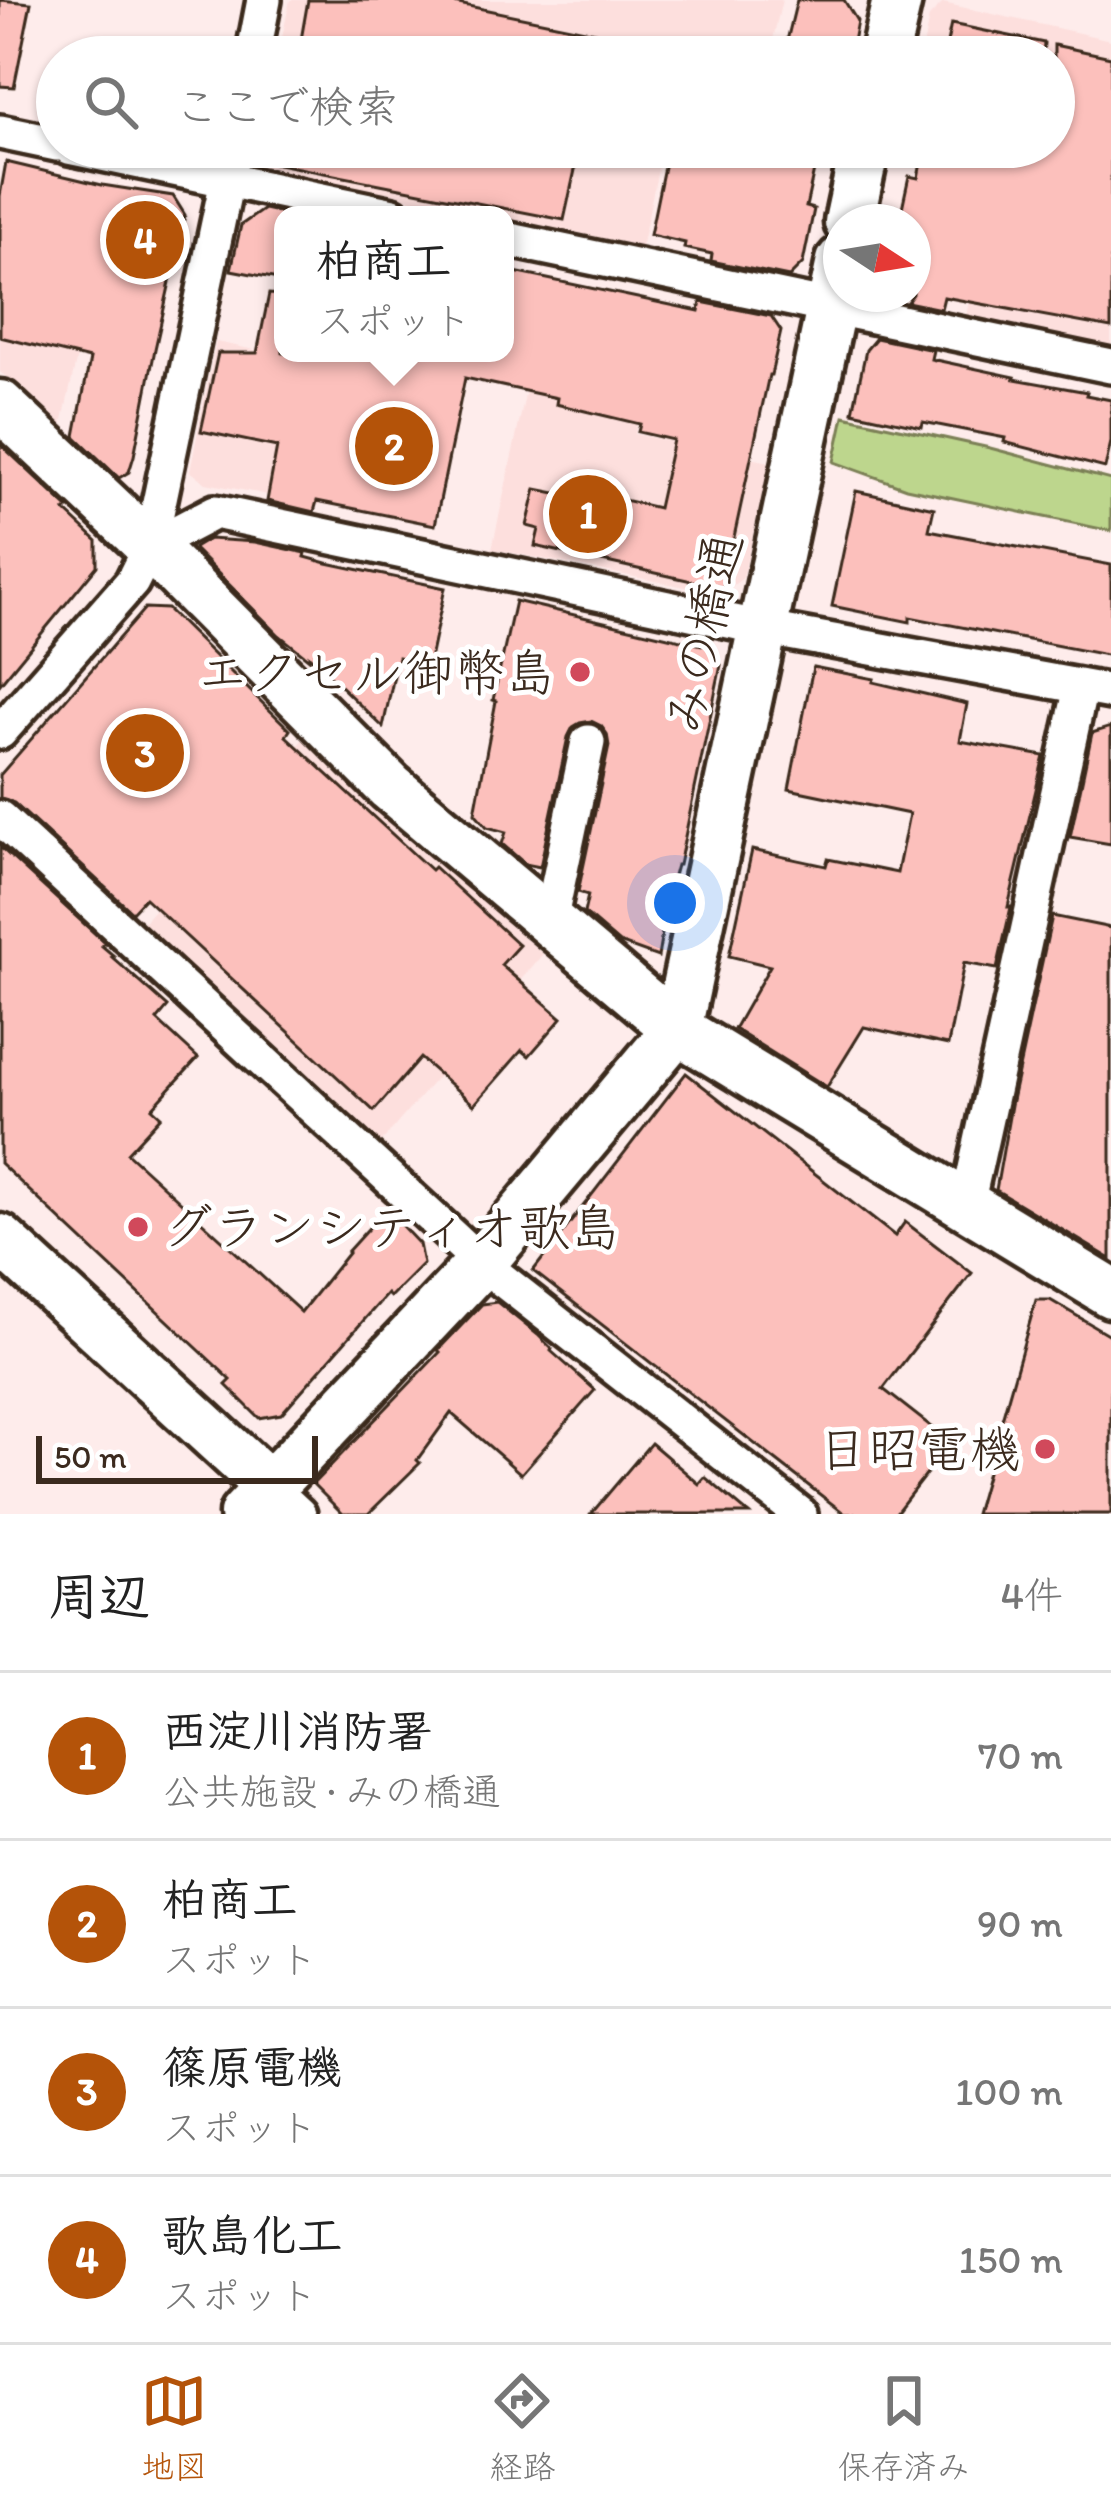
<!DOCTYPE html>
<html lang="ja">
<meta charset="utf-8">
<style>
body{margin:0;font-family:Itim,"Klee One",sans-serif;background:#f2f2f2;color:#222}
.compass{position:absolute;left:823px;top:204px;width:108px;height:108px;border-radius:50%;background:#fff;box-shadow:0 3px 9px #0004;rotate:102deg}
.scale{position:absolute;left:36px;bottom:30px;width:282px;box-sizing:border-box;padding-left:12px;border:6px solid #3b2a1e;border-top:0;font-size:33px;line-height:42px;white-space:nowrap;color:#3b2a1e;-webkit-text-stroke:9px #fff;paint-order:stroke}
.you{position:absolute;left:675px;top:903px;width:42px;height:42px;margin:-30px;border:9px solid #fff;border-radius:50%;background:#1a73e8;box-shadow:0 0 0 18px #1a73e833}
.badge{display:grid;place-items:center;width:78px;height:78px;border-radius:50%;background:#b45309;color:#fff;font-size:39px;font-weight:700}
.pin{position:absolute;translate:-50% -50%;border:6px solid #fff;box-shadow:0 3px 12px #0006}
.popup{position:absolute;left:274px;top:206px;width:240px;height:156px;box-sizing:border-box;display:grid;place-content:center;border-radius:24px;background:#fff;filter:drop-shadow(0 3px 9px #0005);font-size:39px;white-space:nowrap;color:#767676}
.popup b{font-size:45px;color:#222}
.popup::after{content:'';position:absolute;left:50%;top:100%;margin-left:-24px;border:24px solid transparent;border-top-color:#fff}
.list{margin:0;padding:0;list-style:none}
h2{display:flex;justify-content:space-between;align-items:center;height:156px;margin:0;padding:0 48px;font-size:51px}
h2 small{font-size:39px;font-weight:400;color:#767676}
.list li{display:grid;grid-template-columns:78px 1fr auto;gap:36px;align-items:center;box-sizing:border-box;height:168px;padding:0 48px;border-top:3px solid #e0e0e0}
.list b{display:block;font-size:45px;white-space:nowrap}
.list p{margin:0;font-size:39px;white-space:nowrap;color:#767676}
.list em{font-size:39px;font-style:normal;color:#767676}
.icon{flex:none;width:66px;height:66px;fill:none;stroke:currentColor;stroke-width:2;stroke-linecap:round;stroke-linejoin:round}
.map{position:relative;flex:none;width:1111px;height:1514px;overflow:hidden}
.search{position:absolute;background:#fff;box-shadow:0 3px 9px #0004;left:36px;right:36px;top:36px;height:132px;display:flex;align-items:center;gap:30px;box-sizing:border-box;padding:0 42px;border-radius:66px;color:#767676;font-size:45px}
.sheet{height:828px;background:#fff}
nav{display:flex;justify-content:space-around;align-items:center;box-sizing:border-box;height:168px;border-top:3px solid #e0e0e0;background:#fff;font-size:33px;color:#767676}
nav a{display:grid;justify-items:center;gap:6px}
nav .on{color:#b45309}
.map>svg:first-child{display:block}
.built{fill:#fddfdd}
.green{fill:#bdd68d;stroke:#7c8056;stroke-width:3}
.building{fill:#fcc0bc;stroke:#3b2a1e;stroke-width:3}
.lines{fill:none;stroke-linecap:round;stroke-linejoin:round}
.street-casing{stroke:#3b2a1e;stroke-width:42}
.secondary-casing{stroke:#3b2a1e;stroke-width:57}
.street{stroke:#fff;stroke-width:33}
.secondary{stroke:#fff;stroke-width:48}
.poi-dot{fill:#d1495b;stroke:#fff;stroke-width:4.5}
.labels{text-anchor:middle;stroke-width:10;stroke-linejoin:round;paint-order:stroke}
.street-label{font-size:51px;fill:#3b2a1e;stroke:#fff}
.poi-label{font-size:51px;fill:#3b2a1e;stroke:#fff;text-anchor:end}
</style>
<div class="map">
<svg width="1111" height="1514" viewBox="0 0 1111 1514">
<rect width="100%" height="100%" fill="#feeceb"/>
<filter id="ink" filterUnits="userSpaceOnUse"><feTurbulence type="fractalNoise" baseFrequency=".00833" numOctaves="2"/><feDisplacementMap in="SourceGraphic" scale="24" xChannelSelector="R" yChannelSelector="G"/><feConvolveMatrix kernelMatrix="1 2 1 2 8 2 1 2 1" color-interpolation-filters="sRGB"/></filter>
<g filter="url(#ink)">
<g class="built">
<path d="M290,0h492l-13,57h-491z"/>
<path d="M943,3l168,37v306l-145,-30 28,-135 -93,-19 3,-15h150v-90h-133l8,-40z"/>
<path d="M259,147h404l-22,101 -136,-29v-4h-20l-230,-49z"/>
<path d="M0,264l93,19 -31,142 -62,-53z"/>
<path d="M216,342l131,27 -27,136 -114,-22 -16,-12z"/>
<path d="M535,349l112,24 -12,61 135,28 -27,116 -22,16 -229,-45z"/>
<path d="M305,737l238,217 -166,193 -237,-221z"/>
</g>
<path class="green" d="M844,416l146,32 121,32v51l-205,-43 -72,-26z"/>
<g class="building">
<path d="M0,0l31,3 -17,84 -14,-1z"/>
<path d="M308,0h131l209,43 -1,14h-349z"/>
<path d="M797,0h47l13,21 -7,36h-67z"/>
<path d="M951,24l93,19 -1,14h-99z"/>
<path d="M1054,45l57,12v271l-167,-31 -3,12 -34,-7 6,-8v-72h-14l10,-46 9,2 6,-31h130z"/>
<path d="M269,147h311l-16,73 -296,-58z"/>
<path d="M668,147h151l-13,60 8,2 -11,54 -14,14 -78,-16 1,-7 -28,-6 1,-5 -35,-8z"/>
<path d="M6,162l96,23 71,11 12,19 -30,134 -21,107 -5,16 -10,6 -44,-42 15,-77 -90,-22v-141z"/>
<path d="M264,209l19,4v67l-52,-10 10,-45z"/>
<path d="M505,270l194,41 2,-9 70,14 10,15 -10,44h-2l-46,213 -188,-42 4,-17 -12,-3 9,-37 30,6 2,-8 90,21 15,-68 -35,-8 2,-8 -84,-20 1,-6 -92,-20 -30,147 -118,-24 -3,11 -47,-11 10,-54 -76,-16 17,-78h39l12,-59 14,1v58h222z"/>
<path d="M876,338l57,12 -2,9 84,18 -1,2 73,13 -1,3 25,5v42l-6,26 -101,-26 1,-4 -82,-16 -1,5 -69,-15 13,-62z"/>
<path d="M0,444l68,64 -3,3 32,30v25l-97,118z"/>
<path d="M856,491l78,17 -5,22 182,35v91l-201,-39v5l-78,-16z"/>
<path d="M209,539l46,3 51,11 -1,4 22,6 118,25 -16,76 -31,-7 -15,70 -74,-71v3l-30,-24 -84,-85 -1,-2z"/>
<path d="M515,601l196,46 10,18 -42,200h-3l-7,26 -11,66 -39,-14 -35,-30 4,-18 -10,-3 31,-146 -2,-12 -6,-8 -10,-5 -11,2 -7,4 -5,10 -28,130 -15,-3 -23,-20 4,-12 -19,-5 -12,-14 21,-112 -3,-1z"/>
<path d="M145,608l22,1 123,121 -4,6 145,134 3,-3 85,78 -18,20 61,53 -33,38 -7,-6 -48,55 -54,-47 -46,53 -229,-213 -13,14 -118,-109 -14,-5v-23z"/>
<path d="M813,667l61,12 -1,3 94,22 -7,37 84,15 -36,151h3l-14,62 -33,-6 -16,82 -84,-18 -37,60 -93,-58 36,-63 -41,-10 23,-106 74,16 2,-7 69,14 12,-59 -120,-25z"/>
<path d="M1111,727v117l-41,-7 22,-104z"/>
<path d="M0,847l105,96 -3,3 12,10 -2,1 56,50 -11,13 41,38 -46,50 9,8 -34,37 174,159 47,-59 -1,-1 39,-43 33,35 4,20 -33,33 -3,-3 -106,120 -22,4 -33,-33 5,-5 -231,-217z"/>
<path d="M1052,916l59,12v331l-115,-69 15,-85z"/>
<path d="M686,1073l209,163 10,-14 67,51 -89,116 68,53 -56,72h-50l-312,-243z"/>
<path d="M1036,1300h14l61,36v178h-136z"/>
<path d="M497,1302l41,33 14,14 -1,2 44,39 -74,84 -70,-61 -34,47 3,3 -52,51h-25l-30,-30 127,-132 -2,-2 44,-46z"/>
<path d="M651,1443l48,41 6,-7 44,37h-158z"/>
</g>
<g class="lines">
<g class="street-casing">
<g id="street">
<path d="M253,57l11,-57"/>
<path d="M0,132l57,12"/>
<path d="M69,147l324,68"/>
<path d="M505,239l606,127"/>
<path d="M150,546l65,-34 547,116 349,64"/>
<path d="M0,732l132,-150 18,-36 84,-399"/>
<path d="M0,818l481,445 319,251"/>
<path d="M550,922l38,-180"/>
<path d="M967,1205l114,-518"/>
<path d="M270,1487l29,27"/>
</g>
</g>
<g class="secondary-casing">
<g id="secondary">
<path d="M884,57l13,-57"/>
<path d="M849,222l16,-75"/>
<path d="M0,405l150,141 240,241 287,242 434,264"/>
<path d="M0,1239l270,248"/>
<path d="M244,1514l237,-251 196,-234 164,-768"/>
</g>
</g>
<use href="#street" class="street"/>
<use href="#secondary" class="secondary"/>
</g>
</g>
<g class="poi-dot">
<circle cx="580" cy="672" r="12"/>
<circle cx="138" cy="1227" r="12"/>
<circle cx="1045" cy="1449" r="12"/>
</g>
<g class="labels">
<g class="street-label">
<text transform="translate(703 633) rotate(-78)" y="18">みの橋通</text>
</g>
<g class="poi-label">
<text x="556" y="690">エクセル御幣島</text>
<text x="162" y="1245" text-anchor="start">グランシティオ歌島</text>
<text x="1021" y="1467">日昭電機</text>
</g>
</g>
</svg>
<svg class="compass" viewBox="-18 -18 36 36"><path d="M0-13l5 13h-10z" fill="#e53935"/><path d="M0 13l5-13h-10z" fill="#767676"/></svg>
<div class="scale">50 m</div>
<div class="you"></div>
<div class="pin badge" style="left:588px;top:514px">1</div>
<div class="pin badge" style="left:394px;top:446px">2</div>
<div class="popup"><b>柏商工</b>スポット</div>
<div class="pin badge" style="left:145px;top:753px">3</div>
<div class="pin badge" style="left:145px;top:240px">4</div>
<div class="search"><svg class="icon" aria-label="search" viewBox="0 0 24 24"><circle cx="10" cy="10" r="6"/><path d="M15 15l6 6"/></svg>ここで検索</div>
</div>
<section class="sheet">
<h2>周辺<small>4件</small></h2>
<ul class="list">
<li><span class="badge">1</span><div><b>西淀川消防署</b><p>公共施設 · みの橋通</p></div><em>70 m</em></li>
<li><span class="badge">2</span><div><b>柏商工</b><p>スポット</p></div><em>90 m</em></li>
<li><span class="badge">3</span><div><b>篠原電機</b><p>スポット</p></div><em>100 m</em></li>
<li><span class="badge">4</span><div><b>歌島化工</b><p>スポット</p></div><em>150 m</em></li>
</ul>
</section>
<nav>
<a class="on"><svg class="icon" aria-label="map" viewBox="0 0 24 24"><path d="M3 6l6-2 6 2 6-2v14l-6 2-6-2-6 2zM9 4v14M15 6v14"/></svg>地図</a>
<a><svg class="icon" aria-label="directions" viewBox="0 0 24 24"><path d="M12 3l9 9-9 9-9-9zM9 14v-3h6M13 9l2 2-2 2"/></svg>経路</a>
<a><svg class="icon" aria-label="saved" viewBox="0 0 24 24"><path d="M7 4h10v16l-5-4-5 4z"/></svg>保存済み</a>
</nav>
